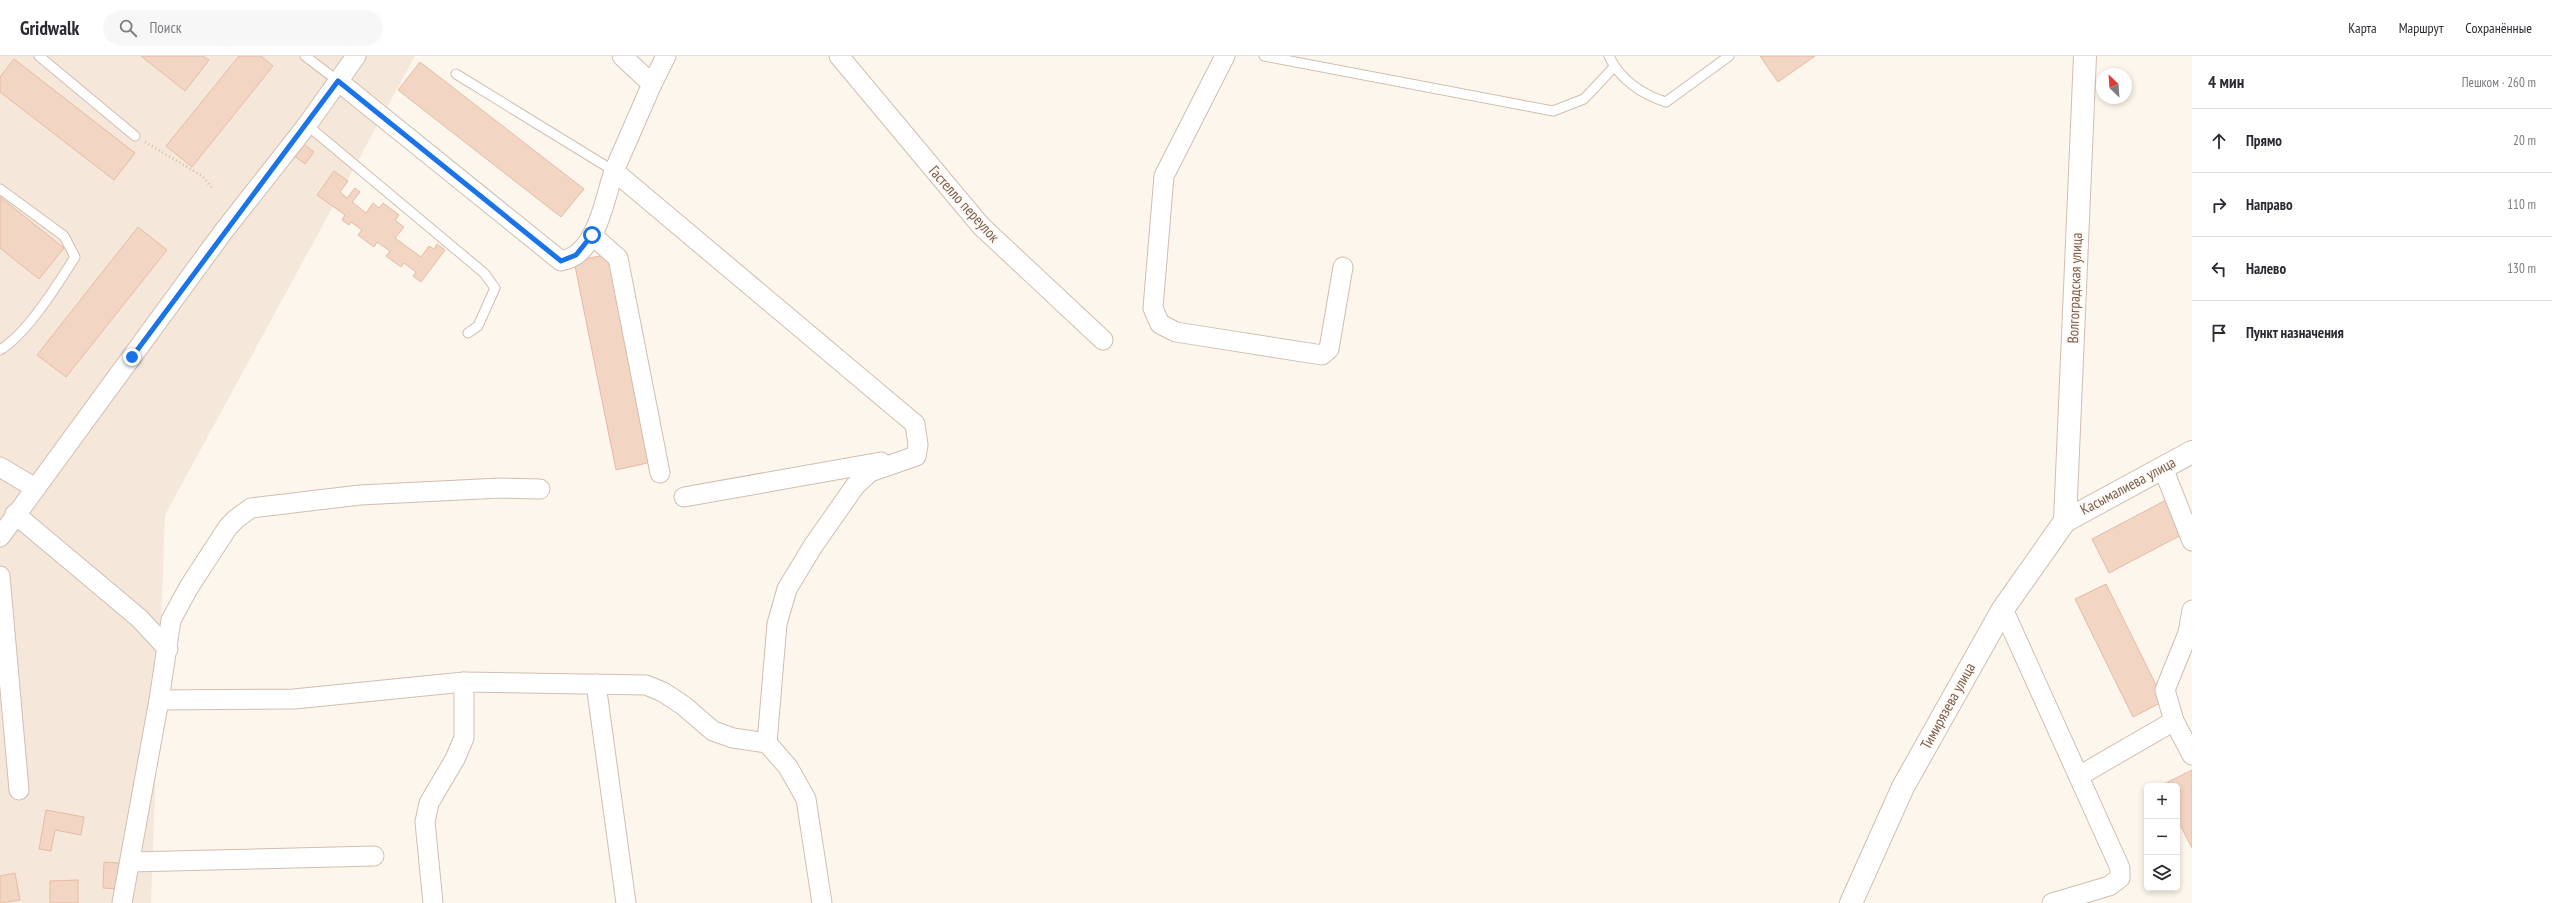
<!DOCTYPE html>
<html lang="ru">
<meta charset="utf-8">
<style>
body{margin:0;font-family:"PT Sans Narrow",sans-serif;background:#f7f7f7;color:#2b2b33}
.controls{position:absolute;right:12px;bottom:12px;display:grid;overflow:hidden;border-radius:6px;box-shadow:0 2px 6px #0003}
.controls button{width:36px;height:36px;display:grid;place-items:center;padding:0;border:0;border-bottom:1px solid #e1e1e2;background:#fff;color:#2b2b33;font:20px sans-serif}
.compass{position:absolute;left:2096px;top:12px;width:36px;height:36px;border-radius:50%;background:#fff;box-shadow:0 2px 6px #0003;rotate:335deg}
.stop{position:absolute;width:12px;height:12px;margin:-9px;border:3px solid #1a73e8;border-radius:50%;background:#fff}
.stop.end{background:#1a73e8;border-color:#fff;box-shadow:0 1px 4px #0008}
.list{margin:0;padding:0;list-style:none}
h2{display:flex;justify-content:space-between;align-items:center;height:52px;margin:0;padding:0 16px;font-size:17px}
h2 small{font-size:13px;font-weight:400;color:#7c7c81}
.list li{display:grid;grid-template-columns:26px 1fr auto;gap:12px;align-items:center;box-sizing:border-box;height:64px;padding:0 16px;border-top:1px solid #e1e1e2}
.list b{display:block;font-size:15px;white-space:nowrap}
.list em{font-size:13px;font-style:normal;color:#7c7c81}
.icon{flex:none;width:22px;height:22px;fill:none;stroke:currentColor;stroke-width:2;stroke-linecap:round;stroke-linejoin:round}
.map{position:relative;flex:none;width:2192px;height:847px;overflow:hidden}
header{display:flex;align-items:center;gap:24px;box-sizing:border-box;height:56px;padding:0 20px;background:#fff;border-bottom:1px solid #e1e1e2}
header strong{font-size:19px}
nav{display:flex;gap:22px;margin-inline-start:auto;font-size:14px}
.search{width:280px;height:36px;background:#f7f7f7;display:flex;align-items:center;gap:10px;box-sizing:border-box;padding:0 14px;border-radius:22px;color:#7c7c81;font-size:15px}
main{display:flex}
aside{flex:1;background:#fff}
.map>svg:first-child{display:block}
.residential{fill:#f5e8da}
.building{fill:#f3d5c3;stroke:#e6bba3}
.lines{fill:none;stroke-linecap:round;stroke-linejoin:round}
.service-casing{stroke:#d1beb0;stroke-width:11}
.minor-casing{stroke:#d1beb0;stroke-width:21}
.tertiary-casing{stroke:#d1beb0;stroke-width:24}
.path{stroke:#d9b8a5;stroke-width:2.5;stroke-dasharray:1 3;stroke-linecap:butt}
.service{stroke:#fff;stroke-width:9}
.minor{stroke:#fff;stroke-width:19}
.tertiary{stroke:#fff;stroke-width:22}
.route{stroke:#1a73e8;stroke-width:5}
.labels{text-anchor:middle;stroke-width:3;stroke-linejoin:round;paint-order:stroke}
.street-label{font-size:15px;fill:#7a5c4d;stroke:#fffaf3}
</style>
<header>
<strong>Gridwalk</strong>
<div class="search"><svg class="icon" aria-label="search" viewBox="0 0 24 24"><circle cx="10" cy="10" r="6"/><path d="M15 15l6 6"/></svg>Поиск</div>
<nav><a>Карта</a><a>Маршрут</a><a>Сохранённые</a></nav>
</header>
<main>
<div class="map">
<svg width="2192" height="847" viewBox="0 0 2192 847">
<rect width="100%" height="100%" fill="#fdf6ec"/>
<path class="residential" d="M0,0h415l-250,459 -14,388h-151z"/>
<g class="building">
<path d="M141,0h62l6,4 -24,31z"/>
<path d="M239,0h22l12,10 -81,101 -26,-21z"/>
<path d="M1760,0h55l-37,26z"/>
<path d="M14,3l121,94 -21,27 -114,-88v-15z"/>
<path d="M420,6l164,127 -23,28 -163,-127z"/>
<path d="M297,83l17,13 -9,12 -17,-13z"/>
<path d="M334,115l14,10 -8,11 7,6 8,-10 5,4 -8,10 14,11 7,-10 6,5 4,-5 16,12 -4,5 9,7 -9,11 26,19 8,-11 5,3 3,-5 8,6 -24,32 -8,-6 3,-4 -12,-9 -3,4 -15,-11 4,-5 -13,-9 -3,5 -16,-12 4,-5 -11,-8 -2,3 -7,-5 3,-5 -28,-20z"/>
<path d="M0,141l64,51 -25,31 -39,-31z"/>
<path d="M138,171l29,23 -101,127 -29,-22z"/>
<path d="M610,198l42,208 -36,8 -42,-209z"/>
<path d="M2168,443l17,34 -76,40 -17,-34z"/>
<path d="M2106,528l58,117 -31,16 -58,-118z"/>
<path d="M2192,714v78l-15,-29v-33h-17z"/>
<path d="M46,754l38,7 -3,18 -26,-5 -4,21 -12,-2z"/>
<path d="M104,806l15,1 -1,26 -15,-1z"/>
<path d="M15,817l5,27 -20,3v-27z"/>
<path d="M78,824v23h-28v-22z"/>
</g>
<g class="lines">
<g class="service-casing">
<g id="service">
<path d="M39,0l96,80"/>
<path d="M305,0l33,25"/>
<path d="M1264,0l289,55 31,-12 30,-32"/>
<path d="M1609,0c10,23 34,39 57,46l63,-46"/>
<path d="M456,18l158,97"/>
<path d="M307,69l177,148 11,15 -17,38 -10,7"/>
<path d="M0,133l64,47 11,21c-17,27 -48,77 -75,93"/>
</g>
</g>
<g class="minor-casing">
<g id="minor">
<path d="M622,0l30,28 14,-28"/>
<path d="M839,0l142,170 122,114"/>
<path d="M1225,0l-61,120 -11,132 7,16 16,8 146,23 7,-6 14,-82"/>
<path d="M338,25l223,180c36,-6 43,-61 53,-90"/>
<path d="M652,28l-38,87 301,253 3,21 -2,11 -46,16 -15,14 -42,60 -26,43 -10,35 -10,119 21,24 18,32 16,104"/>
<path d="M592,179l26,23 42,215"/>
<path d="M0,411l35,21"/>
<path d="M2163,412l29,73"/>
<path d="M684,441l197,-35"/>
<path d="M15,458l124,104 29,31"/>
<path d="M0,481l223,-305 84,-107 49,-69"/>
<path d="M0,520l19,214"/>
<path d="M2003,553l117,259v10l-11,8 -57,17"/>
<path d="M2192,554l-4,23 -23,57 9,31 18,34"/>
<path d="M596,628l30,219"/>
<path d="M159,644l135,-1 170,-17 182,3 17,7 21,14 29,25 20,7 34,5"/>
<path d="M2079,720l95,-55"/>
<path d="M130,806l244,-6"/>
<path d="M122,847l37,-203 12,-80 18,-33 39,-60 8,-8 15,-11 109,-13 140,-7 40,1"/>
<path d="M433,847l-8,-81 4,-19 26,-44 9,-21v-56"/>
</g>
</g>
<g class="tertiary-casing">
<g id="tertiary">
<path d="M2065,465l20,-465"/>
<path d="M1851,847l52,-116 100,-178 62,-88 127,-69"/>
</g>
</g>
<path class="path" d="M145,86l57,34 11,13"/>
<use href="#service" class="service"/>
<use href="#minor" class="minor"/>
<use href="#tertiary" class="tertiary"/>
</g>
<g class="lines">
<path class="route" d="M132,301l206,-276 223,180 15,-6 16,-20"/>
</g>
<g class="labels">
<g class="street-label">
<text transform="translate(964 148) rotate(48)" y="5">Гастелло переулок</text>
<text transform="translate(2075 232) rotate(-88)" y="5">Волгоградская улица</text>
<text transform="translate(2128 430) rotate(-28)" y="5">Касымалиева улица</text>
<text transform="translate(1948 650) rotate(-61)" y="5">Тимирязева улица</text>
</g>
</g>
</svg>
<div class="controls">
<button>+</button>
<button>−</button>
<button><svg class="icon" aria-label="layers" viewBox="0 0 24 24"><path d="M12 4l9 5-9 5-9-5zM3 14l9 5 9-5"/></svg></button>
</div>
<svg class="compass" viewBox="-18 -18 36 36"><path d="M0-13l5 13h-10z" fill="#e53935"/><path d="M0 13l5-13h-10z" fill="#7c7c81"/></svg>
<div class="stop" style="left:592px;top:179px"></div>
<div class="stop end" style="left:132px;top:301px"></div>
</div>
<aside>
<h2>4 мин<small>Пешком · 260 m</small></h2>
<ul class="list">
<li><svg class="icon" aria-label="ahead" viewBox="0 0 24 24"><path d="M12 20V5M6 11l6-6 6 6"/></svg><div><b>Прямо</b></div><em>20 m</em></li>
<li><svg class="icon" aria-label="right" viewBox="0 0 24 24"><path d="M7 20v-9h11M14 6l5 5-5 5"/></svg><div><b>Направо</b></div><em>110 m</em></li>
<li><svg class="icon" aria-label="left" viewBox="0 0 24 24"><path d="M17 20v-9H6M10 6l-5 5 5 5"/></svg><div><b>Налево</b></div><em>130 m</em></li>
<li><svg class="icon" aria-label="arrive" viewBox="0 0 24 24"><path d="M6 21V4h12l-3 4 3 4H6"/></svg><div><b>Пункт назначения</b></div></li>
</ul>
</aside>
</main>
